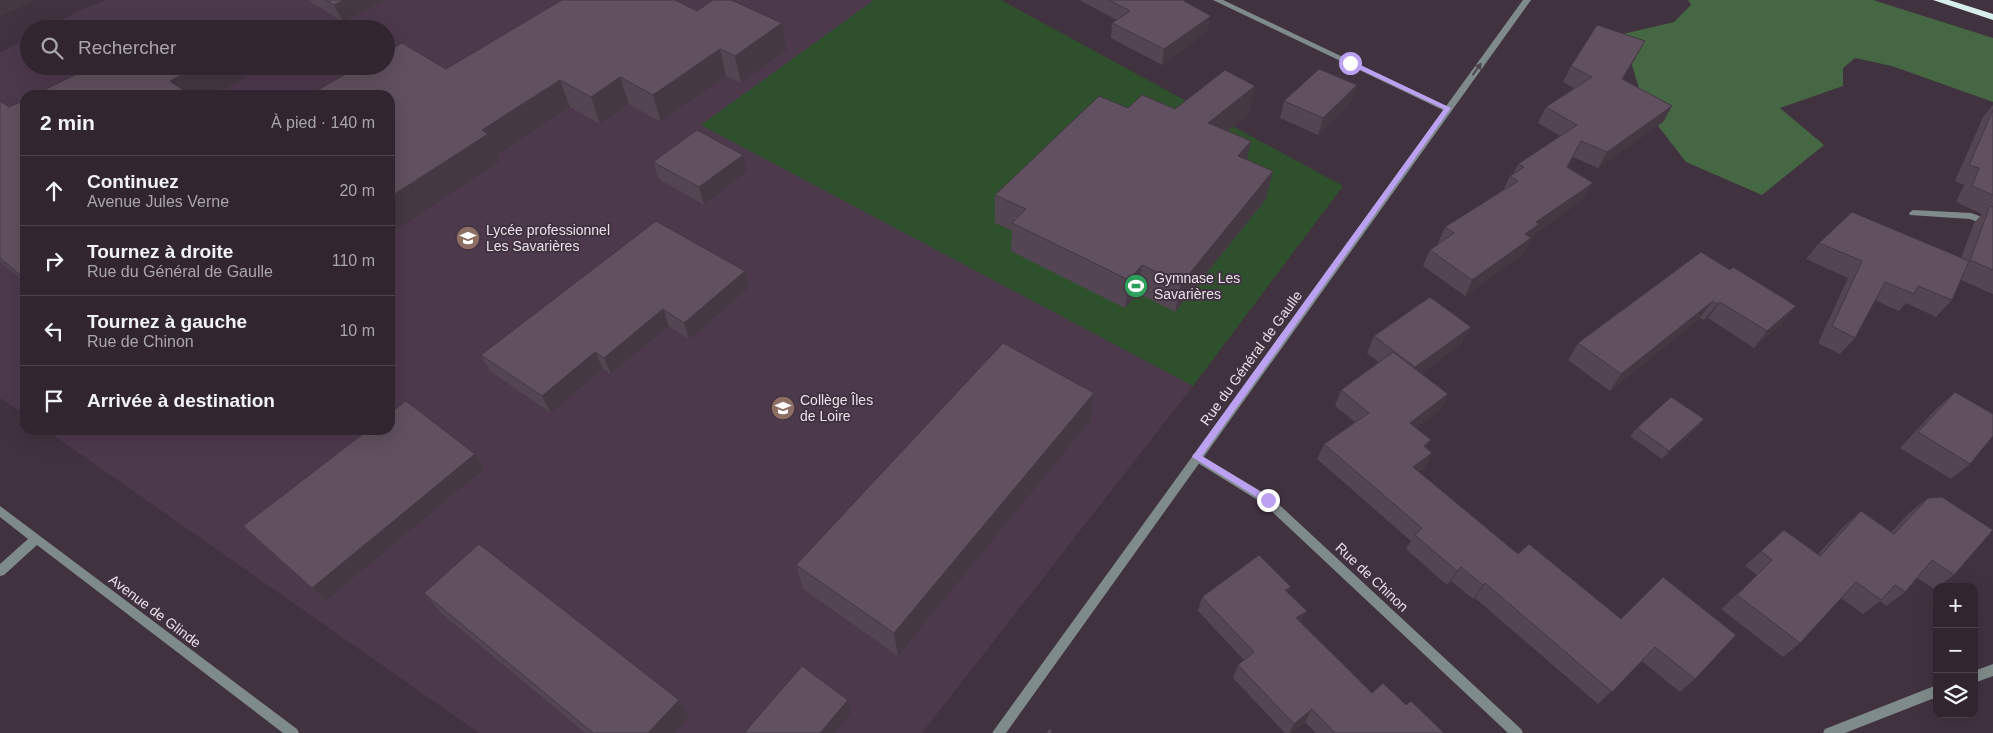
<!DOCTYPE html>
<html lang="fr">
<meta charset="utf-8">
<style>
body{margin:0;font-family:Helvetica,sans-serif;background:#3d323c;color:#f1f3f6}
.controls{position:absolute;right:15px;bottom:15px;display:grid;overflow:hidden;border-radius:10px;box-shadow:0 5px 20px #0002}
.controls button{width:45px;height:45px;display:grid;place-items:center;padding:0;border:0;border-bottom:1px solid #4c434c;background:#312630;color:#f1f3f6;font:25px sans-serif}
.stop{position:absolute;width:15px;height:15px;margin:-11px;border:4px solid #bca0f2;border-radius:50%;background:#fff}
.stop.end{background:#bca0f2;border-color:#fff;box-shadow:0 1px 5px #0008}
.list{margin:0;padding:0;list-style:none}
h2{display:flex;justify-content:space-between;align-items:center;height:65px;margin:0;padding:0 20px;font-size:21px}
h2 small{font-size:16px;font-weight:400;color:#a8a5ab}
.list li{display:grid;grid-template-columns:32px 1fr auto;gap:15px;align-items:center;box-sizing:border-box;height:70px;padding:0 20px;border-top:1px solid #4c434c}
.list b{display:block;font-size:19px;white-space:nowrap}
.list p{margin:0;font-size:16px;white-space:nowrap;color:#a8a5ab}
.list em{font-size:16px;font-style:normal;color:#a8a5ab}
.icon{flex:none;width:28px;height:28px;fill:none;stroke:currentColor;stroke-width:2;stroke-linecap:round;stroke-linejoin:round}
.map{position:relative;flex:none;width:1993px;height:733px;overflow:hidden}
.search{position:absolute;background:#312630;box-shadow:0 5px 20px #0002;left:20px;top:20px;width:375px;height:55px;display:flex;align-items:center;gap:12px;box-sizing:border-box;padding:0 18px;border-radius:28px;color:#a8a5ab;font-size:19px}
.panel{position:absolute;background:#312630;box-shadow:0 5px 20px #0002;left:20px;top:90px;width:375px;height:345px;border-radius:15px}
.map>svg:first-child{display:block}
.built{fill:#4d394c}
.green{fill:#2f502d}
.forest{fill:#466743}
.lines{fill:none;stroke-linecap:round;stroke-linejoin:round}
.minor{fill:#7f8b8a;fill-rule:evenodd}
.tertiary{fill:#7f8b8a;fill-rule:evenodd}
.trunk{fill:#d6efec;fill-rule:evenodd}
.wall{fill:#534552}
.shaded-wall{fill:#443842}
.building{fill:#61505f;stroke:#443842}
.oneway{fill:#4d444f}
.route{fill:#bca0f2}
.labels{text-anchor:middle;stroke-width:4;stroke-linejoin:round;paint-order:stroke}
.poi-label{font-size:14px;fill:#e8dfe8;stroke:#413240;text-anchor:start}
.street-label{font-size:14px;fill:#e8dfe8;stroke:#413240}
</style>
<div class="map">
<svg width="1993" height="733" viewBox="0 0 1993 733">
<rect width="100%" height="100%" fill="#413240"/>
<path class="built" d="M107,0h767l-172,125 491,261 -271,347h-443l-433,-303h344v-335h-365v320l-25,-17v-345l29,-16v29h357v-37h-341l35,-19z"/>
<path class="green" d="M874,0h127l342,186 -150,200 -492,-261z"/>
<path class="forest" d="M1688,0h185l120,38v64l-101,-36 -37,-8 -12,10v18l-63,22 44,37 -62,50 -76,-33 -41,-53 -22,-75 51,-12 17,-17z"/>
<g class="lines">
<g class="minor">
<path d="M1213,0h10l229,109 -4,3 -3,-1z"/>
<path d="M1913,210l58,3 22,8v7l-23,-9 -60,-4 -1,-2z"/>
<path d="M1197,453l75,45 249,231 2,4h-15l-244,-229 -71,-44 -1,-3 1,-3z"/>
<path d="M0,506l297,223 2,4h-16l-246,-188 -33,30 -4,1v-12l28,-25 -28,-22z"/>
<path d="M1993,664v12l-19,7v-12z"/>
<path d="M1937,685v12l-92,36h-22l2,-4z"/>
</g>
<path class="tertiary" d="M1523,0h8l-525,733h-14z"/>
<path class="trunk" d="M1933,0h16l44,14v6z"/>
</g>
<g class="wall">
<path d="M308,0h77l-42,22z"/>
<path d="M1079,0h106l1,2 22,29 -46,34 -51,-27 1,-15 5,-3z"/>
<path d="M697,11l85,12 5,27 -46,33 -15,-7 -65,46 -32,-18 -29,20 -30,-17 -73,48 3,6 -54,-92z"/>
<path d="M1636,57l-13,22 49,27 -9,16 -65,46 -25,-11 -6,11 17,31 -50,35 -11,20 -58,42 -42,-30 7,-16 9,-6 -1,-1 7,-16 58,-36 7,-15 3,-2 5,-10 42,-28 -22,-13 8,-16 28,-19 -11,-6 8,-16z"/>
<path d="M1357,85l-6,17 -33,33 -38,-17 4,-17z"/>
<path d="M25,100v183l-25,-21v-161l9,6z"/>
<path d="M1993,105v189l-32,-14 -9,20 -16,17 -30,-14 -7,8 -24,-11 -20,38 -15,16 -22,-11 30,-65 -42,-19 13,-16 142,15 13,-35 8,-9 -26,-12 8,-17 -9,-4 28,-64z"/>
<path d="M1128,108l47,1 74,5 -21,17 23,10 -4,19 19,39 -91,113 -37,-19 -13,15 -114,-57 1,-20 -17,-8v-28z"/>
<path d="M653,162l94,10 -43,33 -45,-26z"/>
<path d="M1701,252l81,71 -28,25 -46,-30 -4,2 -4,-2 -90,73 -42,-31 10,-17z"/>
<path d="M745,271l4,17 -60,52 -20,-14 -58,48 -8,-5 -52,44 -61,-42 -9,-16z"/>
<path d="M1374,336l88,7 -41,31 27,20 -8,16 -24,18 11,21 5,4 -8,15 -5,4 99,82 11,-10 166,135 -15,13 -38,-31 -44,43 -123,-106 -2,1 -22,-18 -4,4 -41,-36 5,-8 -94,-82 7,-15 31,-22 -20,-16 6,-16 38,-28 -12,-9z"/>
<path d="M1955,392l15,72 -19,15 -51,-31 37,-40z"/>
<path d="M1094,393l-3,27 -193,236 -95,-67 -7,-24z"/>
<path d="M1704,419l-7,9 -35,31 -32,-23 7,-8z"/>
<path d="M484,469l-158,132 -69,-61 -14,-14z"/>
<path d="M1928,498l26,77 -17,12 -3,2 -17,-11 -12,14 -19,14 -6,-5 -17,13 -22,-16 -41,45 -17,14 -62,-48 36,-34 -12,-9 39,-36 34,24 26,-28 17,-15 30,21 18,-19z"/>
<path d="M1291,587l-3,6 13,29 71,71 34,12 38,28h-128l-11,-11 -14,11h-6l-52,-55 5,-13 6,-5 -46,-49 4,-14z"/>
<path d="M424,593l255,107 10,18 -14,15h-90l-145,-121z"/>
</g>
<g class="shaded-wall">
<path d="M0,0h37l-37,16z"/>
<path d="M344,0h41l-42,22 -9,-17z"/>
<path d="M1211,16l-3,15 -46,34 2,-16z"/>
<path d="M782,23l5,27 -46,33 -6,-27z"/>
<path d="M1645,41l-9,16 -22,38 8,-16z"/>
<path d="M720,49l6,27 -65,46 -8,-27z"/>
<path d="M199,66h38l7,12 -31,17h-34l-9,-14z"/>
<path d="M620,77l9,27 -29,20 -9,-27z"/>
<path d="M560,80l10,27 -73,48 3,6 -110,73v-37l92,-67z"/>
<path d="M1357,85l-6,17 -33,33 5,-17z"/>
<path d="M1255,86l-6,28 -46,37 5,-28z"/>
<path d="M1672,106l-9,16 -65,46 9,-16z"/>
<path d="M1251,141l-6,28 -7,-13z"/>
<path d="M743,155l4,17 -43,33 -5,-18z"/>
<path d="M1273,171l-7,28 -91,113 6,-28z"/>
<path d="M1593,183l-9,16 -50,35 -11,20 -58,42 7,-16 53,-46 11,-12z"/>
<path d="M1142,265l-4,28 -13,15 4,-28z"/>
<path d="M745,271l4,17 -60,52 -5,-17z"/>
<path d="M1713,301l-13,17 -90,73 11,-17z"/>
<path d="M1720,302l-12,16 -4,2 13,-16z"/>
<path d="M1796,306l-14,17 -28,25 13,-17z"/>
<path d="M663,309l6,17 -58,48 -7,-16z"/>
<path d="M1471,327l-9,16 -55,41 8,-17z"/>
<path d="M595,352l8,17 -52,44 -9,-17z"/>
<path d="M1094,393l-3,27 -193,236 -4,-23z"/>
<path d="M1448,394l-8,16 -37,29 7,-16z"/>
<path d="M1704,419l-7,9 -35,31 7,-8z"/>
<path d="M1431,440l-8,16 1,-10z"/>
<path d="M1432,453l-8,15 -19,15 8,-16z"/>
<path d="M475,454l9,15 -158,132 -14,-13z"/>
<path d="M1461,567l-10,14 -4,4 10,-14z"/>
<path d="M1485,583l-10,15 -2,1 10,-14z"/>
<path d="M1291,587l-6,14v-11z"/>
<path d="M1307,611l-7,13 -4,-6z"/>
<path d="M679,700l10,18 -14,15h-27z"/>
<path d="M848,700l3,12 -16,21h-15z"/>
<path d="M1312,709l-7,13 -14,11h-2l5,-9z"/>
</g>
<g class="building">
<path d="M326,0h18l-10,5z"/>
<path d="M562,0h113l22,11 16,-11h18l51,23 -47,33 -15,-7 -67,46 -33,-18 -29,20 -31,-17 -78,50 6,4 -98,63v-102h-81l51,-29h26v-14l16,-9 44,26z"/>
<path d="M1109,0h76l-1,1 27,15 -47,33 -52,-26 18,-12z"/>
<path d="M1597,25l48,16 -23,38 50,27 -65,46 -26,-11 -14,26 26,16 -57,39 3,2 -14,10 6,4 -59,42 -42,-30 24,-17 -9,-6 73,-46 -8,-5 14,-9 -6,-3 59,-39 -31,-18 46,-30 -21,-11z"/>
<path d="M93,66h16l6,3 7,-3h77l-29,15 20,14h-156z"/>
<path d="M1319,69l38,16 -34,33 -39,-17z"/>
<path d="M1225,70l30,16 -47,37 43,18 -13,15 35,15 -92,113 -39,-19 -13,15 -117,-57 14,-14 -31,-14 104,-99 29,12 14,-13 33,14z"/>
<path d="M25,100v179l-25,-21v-157l9,6z"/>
<path d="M1993,110v85l-21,-9 7,-18 -10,-3z"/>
<path d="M697,130l46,25 -44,32 -46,-25z"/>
<path d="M1990,206l3,1v63l-23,-10z"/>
<path d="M1852,212l117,49 -17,39 -34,-14 -4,8 -29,-12 -30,56 -23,-12 30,-65 -43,-18z"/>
<path d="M656,221l89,50 -61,52 -21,-14 -59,49 -9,-6 -53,44 -61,-41z"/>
<path d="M1701,252l29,18 3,-3 63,39 -29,25 -47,-29 -3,2 -4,-3 -92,73 -43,-31z"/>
<path d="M1430,297l41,30 -56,40 -41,-31z"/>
<path d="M1003,343l91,50 -200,240 -98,-68z"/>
<path d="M1393,352l55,42 -38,29 21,17 -7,6 8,7 -19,14 105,87 11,-10 92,75 42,-42 73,58 -41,44 -40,-32 -43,45 -127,-109 -2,2 -22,-18 -4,4 -42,-36 7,-7 -98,-84 45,-31 -28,-23z"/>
<path d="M1955,392l38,22v22l-23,28 -52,-32z"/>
<path d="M1671,397l33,22 -35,32 -32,-23z"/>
<path d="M406,401l69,53 -163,134 -69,-62 125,-96h22v-17z"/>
<path d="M1942,497l51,33 -39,45 -22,-15 -27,32 -10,-7 -14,15 -25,-18 -56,61 -63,-48 35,-35 -11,-9 23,-21 36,26 41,-45 33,23 34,-36z"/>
<path d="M479,544l200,156 -31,33h-55l-169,-140z"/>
<path d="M1259,555l32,32 -6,3 22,21 -11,7 76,75 11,-10 23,22 5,-4 33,32h-109l-23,-24 -18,15 -56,-59 16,-13 -52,-55z"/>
<path d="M802,666l46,34 -28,33h-76z"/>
<path d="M1050,728l2,5h-6z"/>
</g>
<defs><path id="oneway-solid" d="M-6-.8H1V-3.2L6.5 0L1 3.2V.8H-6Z" transform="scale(1.25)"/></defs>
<use class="oneway" href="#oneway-solid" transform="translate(1477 69) rotate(-54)"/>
<path class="route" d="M1348,61h4l99,47 -249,348 69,42v5l-3,1 -76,-47 252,-348 -96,-45z"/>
<defs>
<g id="school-disc" transform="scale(1.25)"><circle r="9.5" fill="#8d6e63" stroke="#413240"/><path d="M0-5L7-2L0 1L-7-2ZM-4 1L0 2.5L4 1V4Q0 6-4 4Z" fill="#fff"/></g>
<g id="stadium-disc" transform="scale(1.25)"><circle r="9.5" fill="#2e9e5b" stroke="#413240"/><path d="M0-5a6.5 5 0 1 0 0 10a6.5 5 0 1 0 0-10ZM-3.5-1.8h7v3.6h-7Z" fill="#fff"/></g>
</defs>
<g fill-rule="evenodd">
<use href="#school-disc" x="468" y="238"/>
<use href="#stadium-disc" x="1136" y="286"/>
<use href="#school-disc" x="783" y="408"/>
</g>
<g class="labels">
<g class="poi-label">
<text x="486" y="235">Lycée professionnel<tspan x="486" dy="16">Les Savarières</tspan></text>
<text x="1154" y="283">Gymnase Les<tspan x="1154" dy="16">Savarières</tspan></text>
<text x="800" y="405">Collège Îles<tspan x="800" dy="16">de Loire</tspan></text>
</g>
<g class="street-label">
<text transform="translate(1251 358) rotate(-54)" y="5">Rue du Général de Gaulle</text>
<text transform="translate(1372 577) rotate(43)" y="5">Rue de Chinon</text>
<text transform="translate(155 611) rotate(37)" y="5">Avenue de Glinde</text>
</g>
</g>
</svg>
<div class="controls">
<button>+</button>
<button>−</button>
<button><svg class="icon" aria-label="layers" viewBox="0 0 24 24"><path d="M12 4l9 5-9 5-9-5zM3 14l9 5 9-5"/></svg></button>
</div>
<div class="stop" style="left:1350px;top:63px"></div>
<div class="stop end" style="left:1268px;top:500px"></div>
<div class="search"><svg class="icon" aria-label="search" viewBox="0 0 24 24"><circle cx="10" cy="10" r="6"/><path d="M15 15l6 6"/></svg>Rechercher</div>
<section class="panel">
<h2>2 min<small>À pied · 140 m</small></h2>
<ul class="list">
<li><svg class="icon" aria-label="ahead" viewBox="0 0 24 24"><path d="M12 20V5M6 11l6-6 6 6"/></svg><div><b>Continuez</b><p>Avenue Jules Verne</p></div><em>20 m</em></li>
<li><svg class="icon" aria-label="right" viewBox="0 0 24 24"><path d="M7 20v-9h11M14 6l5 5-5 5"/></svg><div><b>Tournez à droite</b><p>Rue du Général de Gaulle</p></div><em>110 m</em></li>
<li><svg class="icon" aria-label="left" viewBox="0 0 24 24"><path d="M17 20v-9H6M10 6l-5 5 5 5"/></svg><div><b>Tournez à gauche</b><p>Rue de Chinon</p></div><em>10 m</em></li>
<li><svg class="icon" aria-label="arrive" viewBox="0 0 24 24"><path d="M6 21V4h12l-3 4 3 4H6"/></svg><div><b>Arrivée à destination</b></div></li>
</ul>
</section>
</div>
